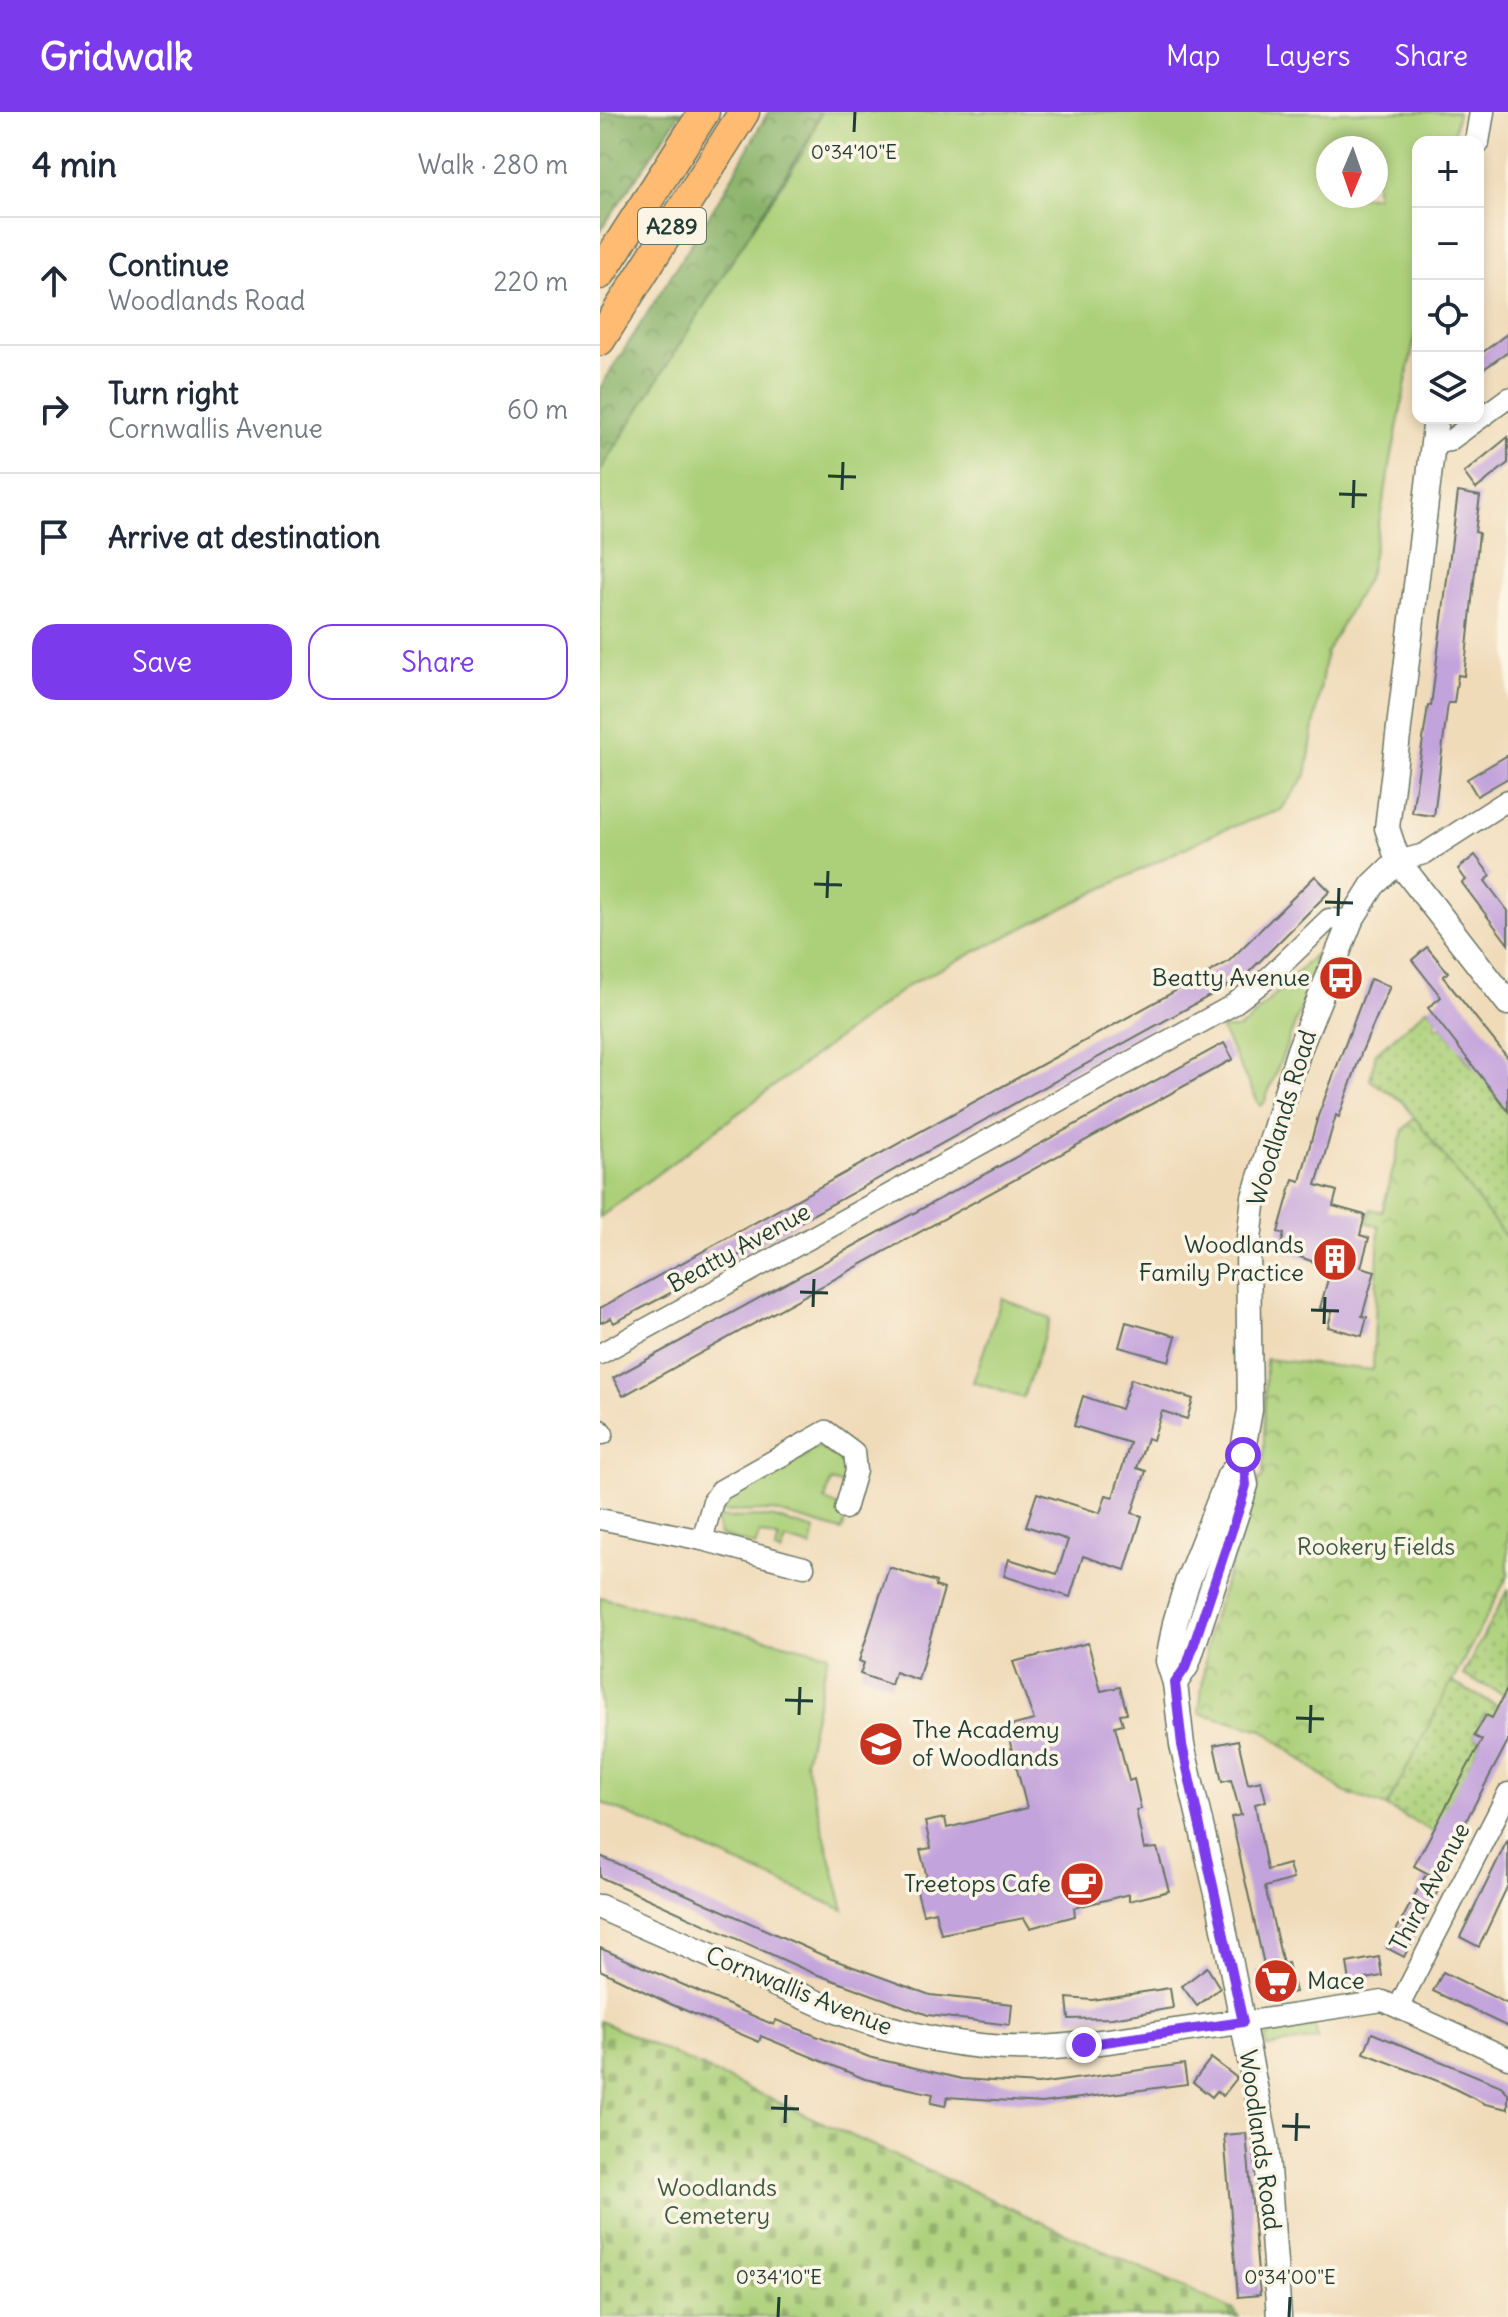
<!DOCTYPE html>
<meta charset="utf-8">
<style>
body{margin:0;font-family:Delius,sans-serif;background:#f2f2f3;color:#1f2937}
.controls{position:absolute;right:24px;top:24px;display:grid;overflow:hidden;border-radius:16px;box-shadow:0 4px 12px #0003}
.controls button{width:72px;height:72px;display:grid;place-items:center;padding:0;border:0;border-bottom:2px solid #e0e1e3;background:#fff;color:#1f2937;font:40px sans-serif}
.compass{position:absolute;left:716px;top:24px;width:72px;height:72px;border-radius:50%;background:#fff;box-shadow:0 4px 12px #0003;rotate:182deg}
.stop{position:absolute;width:24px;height:24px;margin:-18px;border:6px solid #7c3aed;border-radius:50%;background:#fff}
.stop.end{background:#7c3aed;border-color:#fff;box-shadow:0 2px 8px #0008}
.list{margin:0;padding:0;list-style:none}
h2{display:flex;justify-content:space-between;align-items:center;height:104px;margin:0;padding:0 32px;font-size:34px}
h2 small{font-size:26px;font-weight:400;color:#747a83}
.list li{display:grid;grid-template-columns:52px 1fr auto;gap:24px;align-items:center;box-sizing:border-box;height:128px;padding:0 32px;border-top:2px solid #e0e1e3}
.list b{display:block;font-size:30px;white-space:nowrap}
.list p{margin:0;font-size:26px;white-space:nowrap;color:#747a83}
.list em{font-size:26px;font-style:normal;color:#747a83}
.actions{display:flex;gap:16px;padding:24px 32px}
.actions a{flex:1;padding:18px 0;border:2px solid #7c3aed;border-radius:24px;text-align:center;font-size:28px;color:#7c3aed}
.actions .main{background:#7c3aed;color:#fff}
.icon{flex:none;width:44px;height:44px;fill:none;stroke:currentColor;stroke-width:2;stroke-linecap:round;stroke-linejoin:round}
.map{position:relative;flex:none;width:908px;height:2205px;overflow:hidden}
header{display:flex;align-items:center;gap:48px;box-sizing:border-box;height:112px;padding:0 40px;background:#7c3aed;color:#fff}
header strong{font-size:38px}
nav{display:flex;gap:44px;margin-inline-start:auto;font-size:28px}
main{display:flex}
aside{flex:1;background:#fff}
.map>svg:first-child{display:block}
.grass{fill:#acd079;stroke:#668656;stroke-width:2;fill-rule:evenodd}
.forest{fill:url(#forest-crowns);stroke:#54784e;stroke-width:2}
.cemetery{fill:url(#cemetery-stones);stroke:#668656;stroke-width:2}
.park{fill:url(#park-crowns);stroke:#668656;stroke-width:2}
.garden{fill:url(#garden-dots);stroke:#668656;stroke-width:2}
.building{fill:#c3a3dc}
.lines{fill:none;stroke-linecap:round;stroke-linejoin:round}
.minor-casing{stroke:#687463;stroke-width:23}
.tertiary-casing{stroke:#687463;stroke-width:27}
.primary-casing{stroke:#687463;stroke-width:33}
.minor{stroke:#fff;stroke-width:20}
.tertiary{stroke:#fff;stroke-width:24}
.primary{stroke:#ffbb71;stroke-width:30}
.route{stroke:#7c3aed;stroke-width:10}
.ticks{fill:none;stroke:#1f3d34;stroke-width:3}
.labels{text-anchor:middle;stroke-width:7;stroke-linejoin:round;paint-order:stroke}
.shield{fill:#fcf5e5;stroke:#617469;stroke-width:2}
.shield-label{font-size:22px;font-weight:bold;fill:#1f3d34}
.poi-label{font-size:24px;fill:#1f3d34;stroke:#fcf5e5;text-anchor:end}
.street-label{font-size:24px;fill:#1f3d34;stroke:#fcf5e5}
.park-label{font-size:24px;fill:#3b5a42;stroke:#fcf5e5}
.ticks-label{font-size:20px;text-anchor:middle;fill:#1f3d34;stroke:#fcf5e5;stroke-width:7;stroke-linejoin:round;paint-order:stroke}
</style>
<header>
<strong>Gridwalk</strong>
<nav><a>Map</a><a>Layers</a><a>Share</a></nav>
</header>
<main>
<aside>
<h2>4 min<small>Walk · 280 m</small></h2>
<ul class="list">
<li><svg class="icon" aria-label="ahead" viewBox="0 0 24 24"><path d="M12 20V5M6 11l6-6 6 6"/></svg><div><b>Continue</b><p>Woodlands Road</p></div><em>220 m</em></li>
<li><svg class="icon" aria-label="right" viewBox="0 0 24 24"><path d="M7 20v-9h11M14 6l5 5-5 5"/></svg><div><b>Turn right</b><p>Cornwallis Avenue</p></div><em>60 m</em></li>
<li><svg class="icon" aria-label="arrive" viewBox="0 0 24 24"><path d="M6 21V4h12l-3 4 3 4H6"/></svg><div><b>Arrive at destination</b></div></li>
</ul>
<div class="actions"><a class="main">Save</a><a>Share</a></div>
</aside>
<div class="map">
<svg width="908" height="2205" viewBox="0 0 908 2205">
<defs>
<pattern id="forest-crowns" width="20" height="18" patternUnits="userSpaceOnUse" patternTransform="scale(2)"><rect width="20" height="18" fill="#89b269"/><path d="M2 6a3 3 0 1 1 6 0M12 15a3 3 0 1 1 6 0" fill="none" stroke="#6f9257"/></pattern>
<pattern id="cemetery-stones" width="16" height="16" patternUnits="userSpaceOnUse" patternTransform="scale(2)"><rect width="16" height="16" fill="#acd079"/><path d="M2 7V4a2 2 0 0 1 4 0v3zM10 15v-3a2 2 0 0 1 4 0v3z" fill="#8baa64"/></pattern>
<pattern id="park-crowns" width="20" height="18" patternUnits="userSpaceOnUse" patternTransform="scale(2)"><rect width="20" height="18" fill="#acd079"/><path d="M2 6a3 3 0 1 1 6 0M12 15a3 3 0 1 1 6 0" fill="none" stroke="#8baa64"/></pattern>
<pattern id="garden-dots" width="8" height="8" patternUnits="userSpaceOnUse" patternTransform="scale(2)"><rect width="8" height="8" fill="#acd079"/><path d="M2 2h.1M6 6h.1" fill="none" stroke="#8baa64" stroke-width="1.8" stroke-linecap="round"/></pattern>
</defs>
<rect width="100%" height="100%" fill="#fcf5e5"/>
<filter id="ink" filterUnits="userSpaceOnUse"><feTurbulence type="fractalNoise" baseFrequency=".0125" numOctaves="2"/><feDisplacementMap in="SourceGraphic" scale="16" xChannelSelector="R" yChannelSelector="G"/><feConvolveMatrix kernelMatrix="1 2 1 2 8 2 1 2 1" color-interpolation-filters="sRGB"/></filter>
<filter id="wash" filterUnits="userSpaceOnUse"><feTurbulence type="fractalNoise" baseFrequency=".006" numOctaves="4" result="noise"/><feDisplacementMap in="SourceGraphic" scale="32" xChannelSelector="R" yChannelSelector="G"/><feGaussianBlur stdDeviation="1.8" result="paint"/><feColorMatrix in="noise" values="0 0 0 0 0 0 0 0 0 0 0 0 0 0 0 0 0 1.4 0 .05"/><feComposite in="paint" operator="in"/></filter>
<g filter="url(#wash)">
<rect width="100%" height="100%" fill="#f0dbb9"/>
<g class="grass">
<path d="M221,0h637l-6,30h-34v178l-49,255 -43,78 -20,122 -25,35 -64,22 -307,152 -310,233v-757l206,-312zM728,36h48v48h-48z"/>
<path d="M718,839l-12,44 -42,108 -4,3 -39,-77h16l10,-6z"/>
<path d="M402,1186l48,21 -27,79 -50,-16z"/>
<path d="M218,1335l23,14 6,9 -3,15 -13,-4 -6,19 24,11 -7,20 -69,-20 -56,1 14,-23 5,6 26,-15 -2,-6 6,4 41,-22 -2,-6z"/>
<path d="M171,1405l44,13 -4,17 -25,-7 -5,13 -6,-2 4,-12 -19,-6 -5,13 -36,-11 -3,-17z"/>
<path d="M0,1485l228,57 -23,107 39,149 -244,-108z"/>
<path d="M715,1914l3,13 -52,8v-9l7,-5z"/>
</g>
<g class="forest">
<path d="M0,0h81l-81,119z"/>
<path d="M168,0h53l-10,23 -211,337v-84l122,-193z"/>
</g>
<path class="cemetery" d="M0,1909l634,289 5,7h-639z"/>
<path class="park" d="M815,1005l93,123v335l-121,232 -43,-15 -81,-62 -64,-17 9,-79 51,-155 4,-3 3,-117 107,11 6,-144 -12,-3 4,-14 11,3 21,-82z"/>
<g class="garden">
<path d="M828,896l9,10 -3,8h8l11,14 6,-5 9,13 -6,6 10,13 7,-5 14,27 -2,2 10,12 7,-5v142l-106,-139 -32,-21 6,-27z"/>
<path d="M908,1477v98l-4,8 -41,-20z"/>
<path d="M851,1570l49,25 -7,12 -8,-5 -5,8 9,5 -12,3 -3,6 8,4 -47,93 -48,-26z"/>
</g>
<g id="blocks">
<g class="building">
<path d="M908,221v19l-30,21v-17z"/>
<path d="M908,325v26l-32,26 -12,-16z"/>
<path d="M858,380l22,4 -5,36 4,1 -15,143 -6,-1 -4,28h-6l-14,113 -22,-3 16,-107h3z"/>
<path d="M908,643v23l-31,18 -10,-17z"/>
<path d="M875,743l16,21 -6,5 23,30v33l-46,-61 4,-3 -8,-11z"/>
<path d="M715,764l15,15 -86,86 -566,312 -64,34 -3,-5 -11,5v-15l628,-346z"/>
<path d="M827,835l21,25 -5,5 65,81v53l-80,-103 13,-11 -29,-37z"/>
<path d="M770,867l20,7 -28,65 -23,66 -3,-2 -20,70 21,6 -4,15 32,9 -5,20 9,3 -8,29 14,4 -13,45 5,1 -5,19 -34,-9 4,-16 -12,-3 11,-40 -51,-18 4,-16 -6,-2 15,-53 7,2 18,-65z"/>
<path d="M624,931l9,16 -610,337 -10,-18z"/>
<path d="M526,1210l50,14 -7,25 -50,-14z"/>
<path d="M531,1267l62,20 -6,20 -25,-8 -9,29 -6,-2 -10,30 9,3 -14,42 10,3 -17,54 -42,-14 -13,41 -66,-21 5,-17 48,15 11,-34 -42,-14 11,-33 63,20 6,-18 7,2 17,-54 -56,-17 9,-30 38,13z"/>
<path d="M289,1455l47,15 -1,4 9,3 -26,91 -23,-8 -4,13 -31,-11 4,-11 -5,-2z"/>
<path d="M488,1531l13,48 19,-4 7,26 -7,1 3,10 -8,2 14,55 5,-2 7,30 -5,1 8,39 13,-1 12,43 -40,10v-7l-55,14 1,8 -45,12 -6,-10 -83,16 -6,-23 -12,3 -9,-34 13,-3 -7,-27 11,-2 -6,-26 20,-4 2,10 80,-20 -21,-81 28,-7 -21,-58z"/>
<path d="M908,1575v54l-72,137 -22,-12 68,-126 -8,-4 12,-21 6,3z"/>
<path d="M638,1628l10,44 13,-3 5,20 -11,3 12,66 22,-6 4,15 -28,8 18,77 5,-1 7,29 -32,7 -7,-28 9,-2 -34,-152 10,-2 -10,-35 -9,2 -8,-37z"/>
<path d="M908,1727v46l-29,62 -19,-10z"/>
<path d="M0,1744l229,102 101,37 82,9 -2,21 -82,-10 -118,-43 -210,-95z"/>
<path d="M825,1764l16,9 -37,72 -17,-9z"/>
<path d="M0,1836l174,77 2,-5 93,37 93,22 76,5 146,-20 3,20 -145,19 -95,-6 -2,9 -14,-3 2,-9 -68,-15 -104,-43 -2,6 -93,-40 -66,-32z"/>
<path d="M779,1845l3,19 -32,6 -3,-19z"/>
<path d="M607,1855l13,21 -23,18 -15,-20z"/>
<path d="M843,1860l65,32v23l-75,-36z"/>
<path d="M570,1876l3,20 -61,10 -43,1 -2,-21 25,2z"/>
<path d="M772,1921l129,53 7,7v16l-23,-5 -42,-21 -79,-30z"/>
<path d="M611,1946l26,20 -14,18 -6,-5 -5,6 -19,-15z"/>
<path d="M646,2021l14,162 -22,2 -14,-162z"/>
</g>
</g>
</g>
<g filter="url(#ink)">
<use href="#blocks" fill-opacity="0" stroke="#687463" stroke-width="2"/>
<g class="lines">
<g class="minor-casing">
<g id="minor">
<path d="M833,331l16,-2 59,-43"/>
<path d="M798,749l26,-7 84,-54"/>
<path d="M0,1242l631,-348 37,-28 61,-59 22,1"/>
<path d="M0,1318l3,4"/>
<path d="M0,1407l102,21 11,-39 8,-11 105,-59 28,21 2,19 -11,38"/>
<path d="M102,1428l102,27"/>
<path d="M799,1894l109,-213"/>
<path d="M643,1910l140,-21 125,57"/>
</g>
</g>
<g class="tertiary-casing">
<g id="tertiary">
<path d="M877,30l5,-30"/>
<path d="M836,306l-49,410 11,33 110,142"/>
<path d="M641,1349l-12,15 -42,107 -12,40 -7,38 7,22 7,62 36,153 48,244 13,175"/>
<path d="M575,1571l12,-18 59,-180 -5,-24 9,-51 -2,-162 6,-51 45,-147 52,-130 22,-35 25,-24"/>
<path d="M0,1795l236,104c66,24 135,40 205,37 68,-4 135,-19 202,-26"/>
</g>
</g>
<g class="primary-casing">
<g id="primary">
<path d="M0,162l104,-162"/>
<path d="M0,228l144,-228"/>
</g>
</g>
<use href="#minor" class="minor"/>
<use href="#tertiary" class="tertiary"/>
<use href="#primary" class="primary"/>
</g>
</g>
<g class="lines" filter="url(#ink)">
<path class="route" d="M484,1933l159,-23 -61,-277 -7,-62 12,-18 54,-162 5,-18 -3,-30"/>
</g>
<path class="ticks" d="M254,20l1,-20M228,364l28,1M242,378l1,-28M739,382l28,1M753,396l1,-28M214,772l28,1M227,786l1,-27M725,790l28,1M738,804l1,-28M200,1180l28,1M213,1195l1,-28M711,1198l28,1M724,1212l1,-27M185,1588l28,1M199,1603l1,-28M696,1606l28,1M710,1621l1,-28M171,1996l28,1M185,2011l1,-28M682,2014l28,1M696,2029l1,-28M178,2205l1,-20M689,2205l1,-20"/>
<defs>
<g id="bus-disc" transform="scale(2.3)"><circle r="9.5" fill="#c8321e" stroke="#fcf5e5"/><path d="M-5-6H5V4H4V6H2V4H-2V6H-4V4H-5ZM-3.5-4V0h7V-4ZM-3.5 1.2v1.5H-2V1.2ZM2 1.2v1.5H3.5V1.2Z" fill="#fff"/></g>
<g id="building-disc" transform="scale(2.3)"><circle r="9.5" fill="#c8321e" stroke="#fcf5e5"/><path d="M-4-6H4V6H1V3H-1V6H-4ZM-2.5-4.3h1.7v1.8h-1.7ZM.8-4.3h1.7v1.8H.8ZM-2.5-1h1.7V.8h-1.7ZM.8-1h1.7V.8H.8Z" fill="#fff"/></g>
<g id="school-disc" transform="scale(2.3)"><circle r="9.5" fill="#c8321e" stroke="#fcf5e5"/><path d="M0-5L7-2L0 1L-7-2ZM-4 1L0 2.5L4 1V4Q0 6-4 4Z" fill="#fff"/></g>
<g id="cafe-disc" transform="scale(2.3)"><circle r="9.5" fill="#c8321e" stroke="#fcf5e5"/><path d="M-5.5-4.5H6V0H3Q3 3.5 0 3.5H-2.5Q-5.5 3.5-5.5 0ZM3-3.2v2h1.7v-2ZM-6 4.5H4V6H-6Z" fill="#fff"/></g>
<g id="supermarket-disc" transform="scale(2.3)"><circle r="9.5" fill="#c8321e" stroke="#fcf5e5"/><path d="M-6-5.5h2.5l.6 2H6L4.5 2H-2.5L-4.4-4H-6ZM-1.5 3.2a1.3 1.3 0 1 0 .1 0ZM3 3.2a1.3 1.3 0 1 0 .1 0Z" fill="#fff"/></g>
</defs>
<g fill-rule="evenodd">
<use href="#bus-disc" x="741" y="866"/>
<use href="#building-disc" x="735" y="1147"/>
<use href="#school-disc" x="281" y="1632"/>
<use href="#cafe-disc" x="482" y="1772"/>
<use href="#supermarket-disc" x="676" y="1869"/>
</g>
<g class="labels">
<rect class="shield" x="38" y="96" width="68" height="36" rx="6"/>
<g class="shield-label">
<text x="72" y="122">A289</text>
</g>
<g class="poi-label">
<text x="710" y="874">Beatty Avenue</text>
<text x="704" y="1141">Woodlands<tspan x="704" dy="28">Family Practice</tspan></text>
<text x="312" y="1626" text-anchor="start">The Academy<tspan x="312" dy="28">of Woodlands</tspan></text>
<text x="451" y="1780">Treetops Cafe</text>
<text x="707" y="1877" text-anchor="start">Mace</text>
</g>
<g class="street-label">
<text transform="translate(682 1006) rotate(-73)" y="8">Woodlands Road</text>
<text transform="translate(139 1136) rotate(-29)" y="8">Beatty Avenue</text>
<text transform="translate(830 1775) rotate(-62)" y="8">Third Avenue</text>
<text transform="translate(199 1879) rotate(22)" y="8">Cornwallis Avenue</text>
<text transform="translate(660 2028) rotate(82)" y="8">Woodlands Road</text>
</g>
<g class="park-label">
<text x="776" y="1443">Rookery Fields</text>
<text x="117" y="2084">Woodlands<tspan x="117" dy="28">Cemetery</tspan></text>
</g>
</g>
<g class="ticks-label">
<text x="254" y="47">0°34'10"E</text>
<text x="179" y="2172">0°34'10"E</text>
<text x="690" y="2172">0°34'00"E</text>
</g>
</svg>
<div class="controls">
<button>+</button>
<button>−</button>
<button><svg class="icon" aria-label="locate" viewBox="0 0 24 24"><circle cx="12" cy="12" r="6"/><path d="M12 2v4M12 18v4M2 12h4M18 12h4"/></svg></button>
<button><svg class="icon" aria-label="layers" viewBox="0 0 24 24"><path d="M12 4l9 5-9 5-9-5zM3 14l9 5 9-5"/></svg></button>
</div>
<svg class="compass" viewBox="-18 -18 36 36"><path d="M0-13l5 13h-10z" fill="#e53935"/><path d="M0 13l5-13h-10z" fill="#747a83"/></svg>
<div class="stop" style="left:643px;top:1343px"></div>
<div class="stop end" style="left:484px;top:1933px"></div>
</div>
</main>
